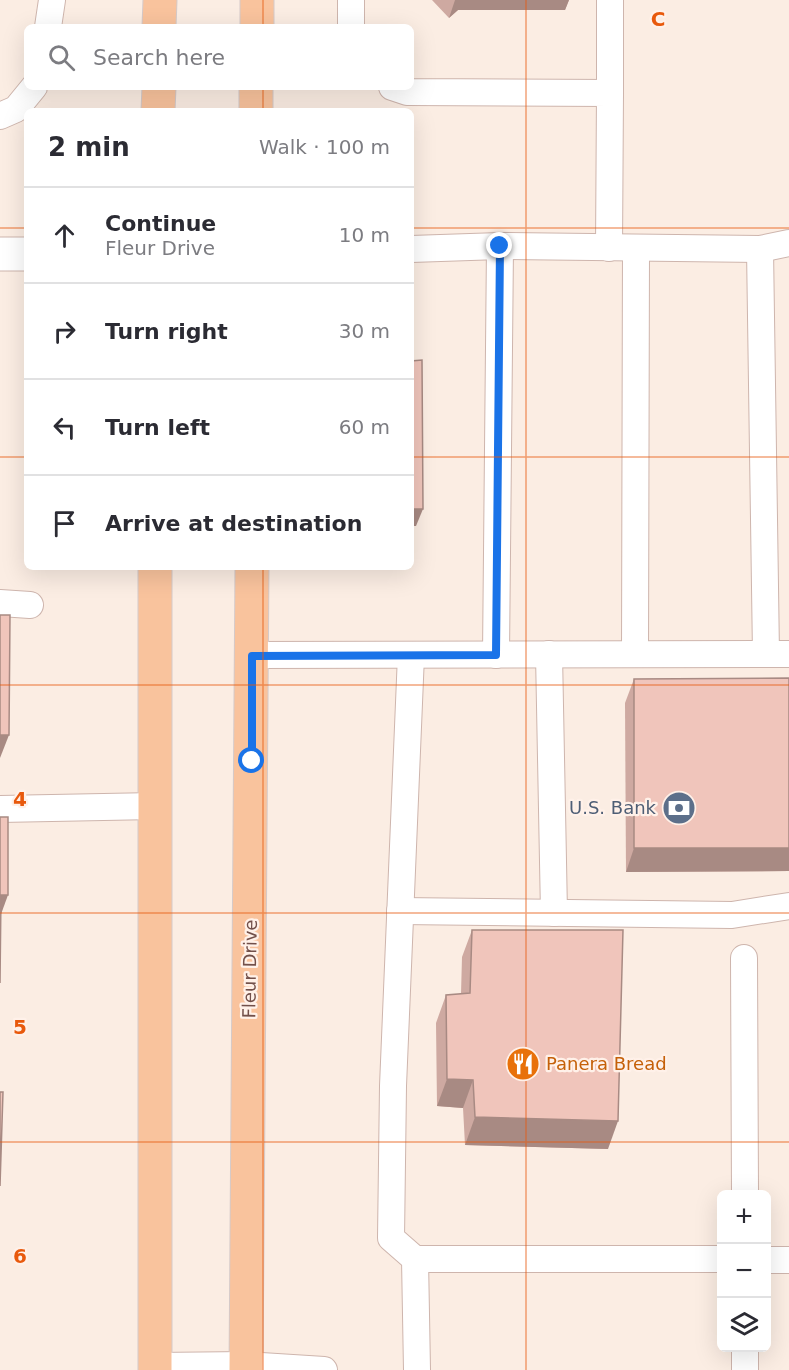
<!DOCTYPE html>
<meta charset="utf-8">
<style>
body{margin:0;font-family:"DejaVu Sans",sans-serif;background:#f2f2f3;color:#2b2b33}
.controls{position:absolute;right:18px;bottom:18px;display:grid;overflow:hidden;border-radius:9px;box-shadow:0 6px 24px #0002}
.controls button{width:54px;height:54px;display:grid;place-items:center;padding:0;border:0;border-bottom:2px solid #e1e1e2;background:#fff;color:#2b2b33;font:30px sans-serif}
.stop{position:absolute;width:18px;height:18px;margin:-14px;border:4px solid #1a73e8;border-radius:50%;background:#fff}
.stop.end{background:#1a73e8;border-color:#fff;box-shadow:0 2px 6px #0008}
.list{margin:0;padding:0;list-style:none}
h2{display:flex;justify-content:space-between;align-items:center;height:78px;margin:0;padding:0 24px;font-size:26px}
h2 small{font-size:20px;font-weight:400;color:#7c7c81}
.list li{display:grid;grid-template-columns:39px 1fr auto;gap:18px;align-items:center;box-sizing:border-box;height:96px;padding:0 24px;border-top:2px solid #e1e1e2}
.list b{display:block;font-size:22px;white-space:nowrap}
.list p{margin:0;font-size:20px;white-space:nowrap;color:#7c7c81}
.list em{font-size:20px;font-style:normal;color:#7c7c81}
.icon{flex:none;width:33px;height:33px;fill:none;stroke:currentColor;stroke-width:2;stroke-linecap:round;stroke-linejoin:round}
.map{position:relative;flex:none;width:789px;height:1370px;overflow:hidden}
.search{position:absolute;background:#fff;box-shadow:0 6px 24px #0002;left:24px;top:24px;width:390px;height:66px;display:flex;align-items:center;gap:15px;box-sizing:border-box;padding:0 21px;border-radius:9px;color:#7c7c81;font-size:22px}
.panel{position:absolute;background:#fff;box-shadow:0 6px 24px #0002;left:24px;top:108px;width:390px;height:462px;border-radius:9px}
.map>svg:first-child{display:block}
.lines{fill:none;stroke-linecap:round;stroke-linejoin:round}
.lane-casing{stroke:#ceb5ad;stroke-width:28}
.street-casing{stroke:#ceb5ad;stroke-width:35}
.primary-casing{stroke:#d5cac9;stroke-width:35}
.lane{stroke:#fff;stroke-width:26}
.street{stroke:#fff;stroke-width:33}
.primary{stroke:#f9c39d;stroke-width:33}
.wall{fill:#cea9a1}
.shaded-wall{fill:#a88a83}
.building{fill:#f0c5bb;stroke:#a88a83;stroke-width:1.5}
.route{stroke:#1a73e8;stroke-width:8}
.grid{fill:none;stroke:#e8590c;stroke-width:1.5;stroke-opacity:0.55}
.labels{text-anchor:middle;stroke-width:4.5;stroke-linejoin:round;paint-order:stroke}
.service-label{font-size:18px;fill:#4e5e75;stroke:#fff1e9;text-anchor:end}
.street-label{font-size:18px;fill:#73504a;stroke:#fff1e9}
.food-label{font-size:18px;fill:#c56008;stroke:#fff1e9;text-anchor:start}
.grid-label{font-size:20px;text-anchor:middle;font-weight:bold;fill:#e8590c;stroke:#fff1e9;stroke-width:4.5;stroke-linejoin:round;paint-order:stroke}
</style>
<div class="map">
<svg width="789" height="1370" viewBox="0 0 789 1370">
<rect width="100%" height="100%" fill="#fbede3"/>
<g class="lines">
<g class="lane-casing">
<g id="lane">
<path d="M351,0v27"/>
<path d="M48,27l4,-27"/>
<path d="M392,87l15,5 203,1 -1,155"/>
<path d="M610,93v-93"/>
<path d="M0,116l16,-7 18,-22"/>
<path d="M411,249l89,-3 260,3 29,-6"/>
<path d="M760,249l6,405"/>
<path d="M0,603l30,2"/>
<path d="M549,654l5,259"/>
<path d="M635,654l1,-406"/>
<path d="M252,655l537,-1"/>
<path d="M411,655l-18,431 -2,152 24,21 2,111"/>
<path d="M496,655l4,-409"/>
<path d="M0,809l155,-3"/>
<path d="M400,911l332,4 57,-9"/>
<path d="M744,958l1,236"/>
<path d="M415,1259h307"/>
<path d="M766,1260h23"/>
<path d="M155,1366l91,-1 78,5"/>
<path d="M745,1370v-22"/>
</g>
</g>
<g class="street-casing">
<path id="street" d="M0,254h27"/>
</g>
<g class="primary-casing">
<g id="primary">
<path d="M159,27l1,-27"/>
<path d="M257,27v-27"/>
<path d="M158,111l1,-24"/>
<path d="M256,111v-24"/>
<path d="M155,1370v-803"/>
<path d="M246,1370l6,-803"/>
</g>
</g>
<use href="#lane" class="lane"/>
<use href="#street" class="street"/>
<use href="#primary" class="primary"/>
</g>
<g class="wall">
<path d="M432,0h137l-4,10h-107l-9,8z"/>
<path d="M789,678v193l-163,1 -1,-169 9,-24z"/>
<path d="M472,930l136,219 -143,-4 -2,-37 -26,-2 -1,-83 10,-28 15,-1 1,-37z"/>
</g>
<g class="shaded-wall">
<path d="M455,0h114l-4,10h-107l-9,8z"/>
<path d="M411,509h12l-7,17h-5z"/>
<path d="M0,735h9l-9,23z"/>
<path d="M634,848h155v23l-163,1z"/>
<path d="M1,895h7l-8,22z"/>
<path d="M447,1079l26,1 -10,28 -26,-2z"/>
<path d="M475,1117l143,4 -10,28 -143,-4z"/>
</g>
<g class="building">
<path d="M422,360l1,149h-12v-148z"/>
<path d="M0,615h10l-1,120h-9z"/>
<path d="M789,678v170h-155v-169z"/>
<path d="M0,817h8v78h-7l-1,88z"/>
<path d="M472,930h151l-5,191 -143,-4 -2,-37 -26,-1 -1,-84 24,-2z"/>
<path d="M0,1092h3l-3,94z"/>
</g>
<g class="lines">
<path class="route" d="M252,761v-105l244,-1 4,-409"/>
</g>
<path class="grid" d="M263,0v27M526,0v1370M263,87v24M0,228h27M411,228h378M0,457h27M411,457h378M263,567v803M0,685h789M0,913h789M0,1142h789"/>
<defs>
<g id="bank-disc" transform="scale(1.725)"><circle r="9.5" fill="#5c6f8a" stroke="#fff1e9"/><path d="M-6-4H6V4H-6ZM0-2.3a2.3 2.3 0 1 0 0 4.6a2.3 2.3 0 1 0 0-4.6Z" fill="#fff"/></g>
<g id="restaurant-disc" transform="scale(1.725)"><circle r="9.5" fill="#e8710a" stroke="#fff1e9"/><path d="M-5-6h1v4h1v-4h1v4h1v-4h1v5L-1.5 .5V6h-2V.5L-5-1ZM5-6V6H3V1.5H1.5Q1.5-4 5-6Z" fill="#fff"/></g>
</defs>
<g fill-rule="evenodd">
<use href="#bank-disc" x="679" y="808"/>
<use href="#restaurant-disc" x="523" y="1064"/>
</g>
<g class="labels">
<g class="service-label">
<text x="656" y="814">U.S. Bank</text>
</g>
<g class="street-label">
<text transform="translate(250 969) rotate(-89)" y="6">Fleur Drive</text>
</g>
<g class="food-label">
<text x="546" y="1070">Panera Bread</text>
</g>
</g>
<g class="grid-label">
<text x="658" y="26">C</text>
<text x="20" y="806">4</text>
<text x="20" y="1034">5</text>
<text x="20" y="1263">6</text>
</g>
</svg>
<div class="controls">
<button>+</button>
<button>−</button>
<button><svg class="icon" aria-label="layers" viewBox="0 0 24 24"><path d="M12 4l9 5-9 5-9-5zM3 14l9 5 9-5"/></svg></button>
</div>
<div class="stop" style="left:252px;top:761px"></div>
<div class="stop end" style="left:500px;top:246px"></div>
<div class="search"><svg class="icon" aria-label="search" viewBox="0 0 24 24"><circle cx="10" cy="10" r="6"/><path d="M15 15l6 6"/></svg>Search here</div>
<section class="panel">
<h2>2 min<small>Walk · 100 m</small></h2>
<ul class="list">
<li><svg class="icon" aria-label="ahead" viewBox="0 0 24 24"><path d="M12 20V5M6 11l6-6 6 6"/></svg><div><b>Continue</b><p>Fleur Drive</p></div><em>10 m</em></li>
<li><svg class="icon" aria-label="right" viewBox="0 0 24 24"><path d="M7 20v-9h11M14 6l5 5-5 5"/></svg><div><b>Turn right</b></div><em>30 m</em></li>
<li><svg class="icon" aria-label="left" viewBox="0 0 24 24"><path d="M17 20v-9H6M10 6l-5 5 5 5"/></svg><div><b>Turn left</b></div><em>60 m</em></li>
<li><svg class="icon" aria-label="arrive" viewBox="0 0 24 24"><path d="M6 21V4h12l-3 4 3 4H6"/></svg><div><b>Arrive at destination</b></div></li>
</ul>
</section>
</div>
